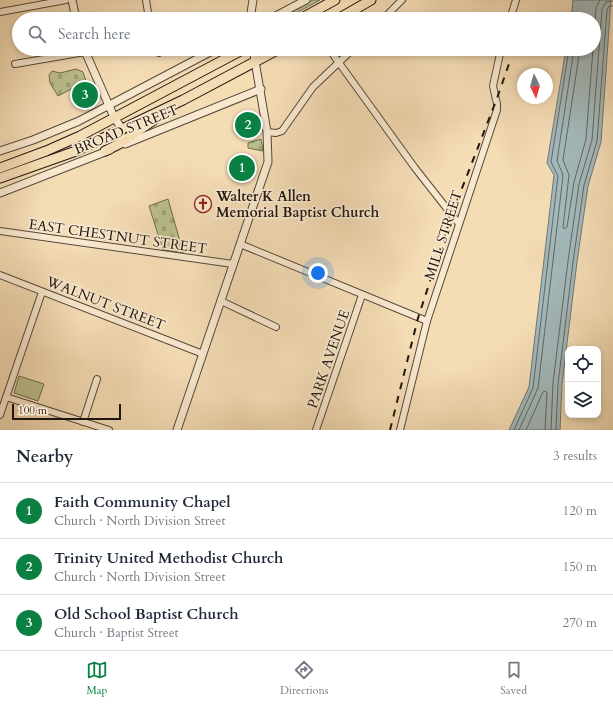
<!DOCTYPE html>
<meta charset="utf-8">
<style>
body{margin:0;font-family:Cardo,serif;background:#f6f6f7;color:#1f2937}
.controls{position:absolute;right:12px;bottom:12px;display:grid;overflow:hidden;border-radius:8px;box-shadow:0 2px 6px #0003}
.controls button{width:36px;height:36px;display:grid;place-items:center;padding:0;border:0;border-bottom:1px solid #e0e1e3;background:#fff;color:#1f2937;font:20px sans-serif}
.compass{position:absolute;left:517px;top:68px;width:36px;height:36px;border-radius:50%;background:#fff;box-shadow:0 2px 6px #0003;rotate:175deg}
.scale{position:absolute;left:12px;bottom:10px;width:109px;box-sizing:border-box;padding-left:4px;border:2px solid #20160e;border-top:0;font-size:11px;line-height:14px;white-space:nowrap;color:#20160e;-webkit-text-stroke:3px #f8e8cf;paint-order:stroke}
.you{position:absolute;left:318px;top:273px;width:14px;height:14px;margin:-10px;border:3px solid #fff;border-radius:50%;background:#1a73e8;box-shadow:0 0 0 6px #1a73e833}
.badge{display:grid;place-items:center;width:26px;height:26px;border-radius:50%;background:#0b8043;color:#fff;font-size:13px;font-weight:700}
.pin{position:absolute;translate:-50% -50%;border:2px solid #fff;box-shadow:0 1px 4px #0006}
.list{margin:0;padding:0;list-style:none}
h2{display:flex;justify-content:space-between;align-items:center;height:52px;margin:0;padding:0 16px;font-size:17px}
h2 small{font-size:13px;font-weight:400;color:#747a83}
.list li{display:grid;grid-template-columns:26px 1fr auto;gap:12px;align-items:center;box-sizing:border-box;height:56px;padding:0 16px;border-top:1px solid #e0e1e3}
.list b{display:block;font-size:15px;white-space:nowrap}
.list p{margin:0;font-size:13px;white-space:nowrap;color:#747a83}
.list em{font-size:13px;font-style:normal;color:#747a83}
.icon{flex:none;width:22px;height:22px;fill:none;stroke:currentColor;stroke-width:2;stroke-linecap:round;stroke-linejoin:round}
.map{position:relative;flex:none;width:613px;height:430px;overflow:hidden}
.search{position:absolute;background:#fff;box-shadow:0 2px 6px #0003;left:12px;right:12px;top:12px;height:44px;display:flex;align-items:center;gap:10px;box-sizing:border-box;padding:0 14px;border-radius:22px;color:#747a83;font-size:15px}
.sheet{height:220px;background:#fff}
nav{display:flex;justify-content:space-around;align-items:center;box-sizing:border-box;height:56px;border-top:1px solid #e0e1e3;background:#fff;font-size:11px;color:#747a83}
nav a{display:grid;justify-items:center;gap:2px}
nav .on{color:#0b8043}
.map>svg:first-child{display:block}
.grass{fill:url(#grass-tufts);stroke:#6e6b4e}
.cemetery{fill:url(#cemetery-stones);stroke:#6e6b4e}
.park{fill:#bbc08e;stroke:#6e6b4e}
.water{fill:#a2b8ba;stroke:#6e7775}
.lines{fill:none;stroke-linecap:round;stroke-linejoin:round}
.shore{stroke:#616764;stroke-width:1}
.minor-casing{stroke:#554838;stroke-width:8}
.tertiary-casing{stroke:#554838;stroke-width:9}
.primary-casing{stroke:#20160e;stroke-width:11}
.minor{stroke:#f8e8cf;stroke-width:6}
.tertiary{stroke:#f8e8cf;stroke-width:7}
.primary{stroke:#f4dcb5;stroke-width:9}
.rail{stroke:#20160e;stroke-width:2;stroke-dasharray:7 7;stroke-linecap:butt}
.labels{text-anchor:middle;stroke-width:3.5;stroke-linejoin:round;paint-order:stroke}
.street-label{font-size:14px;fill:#20160e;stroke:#f8e8cf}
.poi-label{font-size:14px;font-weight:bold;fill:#20160e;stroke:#f8e8cf;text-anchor:start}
</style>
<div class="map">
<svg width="613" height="430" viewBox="0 0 613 430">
<defs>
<pattern id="grass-tufts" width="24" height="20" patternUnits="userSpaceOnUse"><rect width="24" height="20" fill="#bbc08e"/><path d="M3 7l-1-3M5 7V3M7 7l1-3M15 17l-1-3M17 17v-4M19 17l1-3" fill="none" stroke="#a0a479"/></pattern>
<pattern id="cemetery-stones" width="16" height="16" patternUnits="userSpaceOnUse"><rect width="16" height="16" fill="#bbc08e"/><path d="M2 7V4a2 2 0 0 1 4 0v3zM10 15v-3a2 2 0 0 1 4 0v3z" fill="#a0a479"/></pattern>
</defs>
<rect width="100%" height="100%" fill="#f4dcb5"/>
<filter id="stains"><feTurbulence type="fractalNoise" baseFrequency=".005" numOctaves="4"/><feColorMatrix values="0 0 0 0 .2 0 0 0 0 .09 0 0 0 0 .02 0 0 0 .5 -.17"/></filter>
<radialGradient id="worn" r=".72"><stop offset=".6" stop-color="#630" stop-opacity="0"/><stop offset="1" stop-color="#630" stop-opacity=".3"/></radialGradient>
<path class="grass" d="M313,0h7l-35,19h-9z"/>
<g class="cemetery">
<path d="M76,69l7,3 3,9 -28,15 -8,-13 -1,-8 3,-4 8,2z"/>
<path d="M261,139l2,12 -15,-3v-5z"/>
<path d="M168,199l15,53v1l-20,-3 -14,-44z"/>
</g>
<path class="park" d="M19,376l25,8 -6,17 -24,-8z"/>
<path class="water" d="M573,0h38l-10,142 -13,44 -11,76 -15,122 -2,46h-51l20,-43 25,-212 -7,-12 19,-114h28v-30h-23z"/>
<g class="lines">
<g class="shore">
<path d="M594,42l2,-34 4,-8"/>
<path d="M580,49l-17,111 6,15 -6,52 1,2 3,-2 7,-45 12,-43 7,-90"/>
<path d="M514,430l19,-42 25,-212 -7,-14 18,-113"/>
<path d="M519,430l19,-42 25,-212 -1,-4 -5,-11 17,-112"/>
<path d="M526,430l17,-38 2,-1 2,2 -2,37"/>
<path d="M551,430l2,-47 15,-122 11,-77 13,-44 10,-131 4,-7 7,-1"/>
<path d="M556,430l2,-46 15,-122 11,-77 13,-44 10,-131 2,-4h4"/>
</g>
<g class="minor-casing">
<g id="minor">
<path d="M146,0l3,19"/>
<path d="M0,12l66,-12"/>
<path d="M383,19l19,-19"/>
<path d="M510,19l6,-19"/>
<path d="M157,49l2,4"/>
<path d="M329,49l86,119 44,56"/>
<path d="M15,64l70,-12"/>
<path d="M267,132l9,1 6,-2 31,-44 40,-38"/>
<path d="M0,231l233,33"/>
<path d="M240,244l187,77"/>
<path d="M0,275l203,79"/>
<path d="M221,301l55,26"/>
<path d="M6,397l103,33"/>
<path d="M0,415l42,-123"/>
<path d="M83,422l14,-43"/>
<path d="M316,430l46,-135"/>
<path d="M400,430l27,-109 70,-211v-6l-4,-18 8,-37"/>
</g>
</g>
<g class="tertiary-casing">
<g id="tertiary">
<path d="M72,0l4,19"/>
<path d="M250,19l3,-19"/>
<path d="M270,19l36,-19"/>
<path d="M84,49l30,68 8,12"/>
<path d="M125,144l136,-55"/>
<path d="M0,151l33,-11 46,-19 137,-72"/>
<path d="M0,193l110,-43"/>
<path d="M177,430l91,-268 -1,-30 -4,-24 -10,-59"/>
</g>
</g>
<g class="primary-casing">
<g id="primary">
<path d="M300,19l35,-19"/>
<path d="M338,19l33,-19"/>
<path d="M105,151l14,-7 39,-27"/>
<path d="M0,168l46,-17 34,-15 164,-87"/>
<path d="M0,178l76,-27 107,-51 96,-51"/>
</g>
</g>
<use href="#minor" class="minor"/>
<use href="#tertiary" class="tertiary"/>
<use href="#primary" class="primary"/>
<path class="rail" d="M390,430l28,-112 34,-104 44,-113 14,-40"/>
</g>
<defs>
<g id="church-ring" transform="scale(0.9)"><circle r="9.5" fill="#f8e8cf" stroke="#8f2418" stroke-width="1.5"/><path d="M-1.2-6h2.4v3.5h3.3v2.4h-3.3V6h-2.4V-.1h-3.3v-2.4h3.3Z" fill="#8f2418"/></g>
</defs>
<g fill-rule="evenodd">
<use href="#church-ring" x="203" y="204"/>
</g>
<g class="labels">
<g class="street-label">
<text transform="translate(126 129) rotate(-22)" y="5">BROAD STREET</text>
<text transform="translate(443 235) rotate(-72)" y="5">MILL STREET</text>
<text transform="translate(118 236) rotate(8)" y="5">EAST CHESTNUT STREET</text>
<text transform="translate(106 303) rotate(21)" y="5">WALNUT STREET</text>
<text transform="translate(328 359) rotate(-71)" y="5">PARK AVENUE</text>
</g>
<g class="poi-label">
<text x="216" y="201">Walter K Allen<tspan x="216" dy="16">Memorial Baptist Church</tspan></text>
</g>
</g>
<rect width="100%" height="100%" filter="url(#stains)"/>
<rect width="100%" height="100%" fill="url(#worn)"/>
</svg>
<div class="controls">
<button><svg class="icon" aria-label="locate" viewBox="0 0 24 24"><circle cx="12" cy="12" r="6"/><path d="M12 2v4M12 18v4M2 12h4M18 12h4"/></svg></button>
<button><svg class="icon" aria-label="layers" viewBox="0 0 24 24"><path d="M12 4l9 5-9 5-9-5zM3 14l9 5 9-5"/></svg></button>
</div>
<svg class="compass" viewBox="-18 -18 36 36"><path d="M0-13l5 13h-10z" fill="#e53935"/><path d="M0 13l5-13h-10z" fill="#747a83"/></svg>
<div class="scale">100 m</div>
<div class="you"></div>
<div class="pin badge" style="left:242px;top:168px">1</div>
<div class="pin badge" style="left:248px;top:125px">2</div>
<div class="pin badge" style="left:85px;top:95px">3</div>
<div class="search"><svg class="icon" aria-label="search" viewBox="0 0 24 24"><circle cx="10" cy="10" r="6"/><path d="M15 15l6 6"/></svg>Search here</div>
</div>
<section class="sheet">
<h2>Nearby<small>3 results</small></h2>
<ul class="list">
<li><span class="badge">1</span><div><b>Faith Community Chapel</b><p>Church · North Division Street</p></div><em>120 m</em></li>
<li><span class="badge">2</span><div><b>Trinity United Methodist Church</b><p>Church · North Division Street</p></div><em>150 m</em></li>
<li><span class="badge">3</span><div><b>Old School Baptist Church</b><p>Church · Baptist Street</p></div><em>270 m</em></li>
</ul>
</section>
<nav>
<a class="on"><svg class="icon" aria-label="map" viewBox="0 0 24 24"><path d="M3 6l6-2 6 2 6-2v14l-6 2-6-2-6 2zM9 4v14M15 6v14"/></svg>Map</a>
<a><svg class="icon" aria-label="directions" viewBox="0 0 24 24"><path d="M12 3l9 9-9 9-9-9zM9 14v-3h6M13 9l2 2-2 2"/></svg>Directions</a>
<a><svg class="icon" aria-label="saved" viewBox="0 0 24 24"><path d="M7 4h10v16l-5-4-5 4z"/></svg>Saved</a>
</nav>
